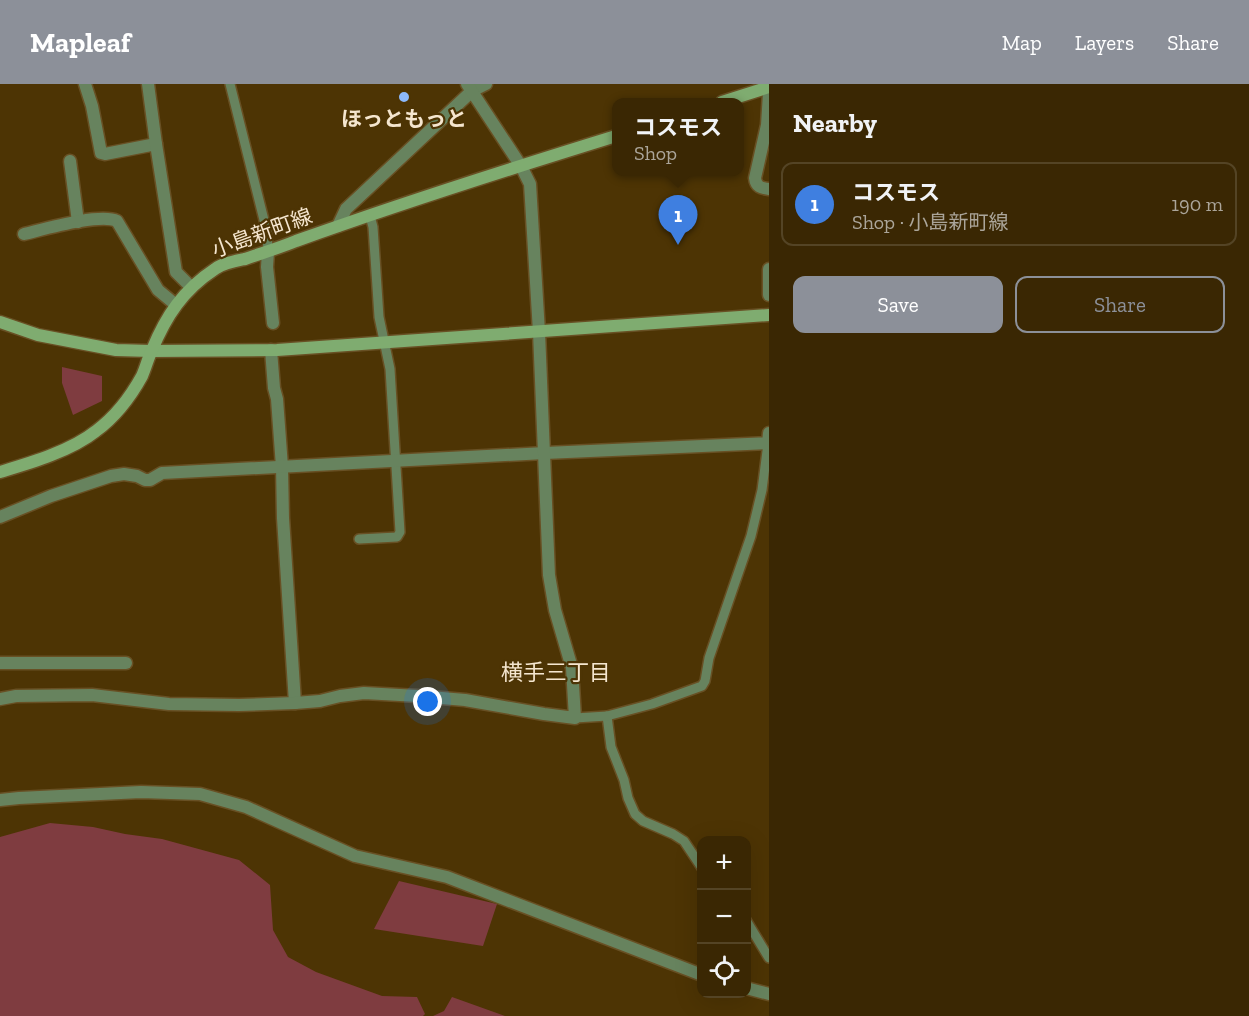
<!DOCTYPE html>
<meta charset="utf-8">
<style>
body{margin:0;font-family:"Zilla Slab","Noto Sans JP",serif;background:#412f0d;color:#f1f3f6}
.controls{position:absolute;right:18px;bottom:18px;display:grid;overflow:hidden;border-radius:12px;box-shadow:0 6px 24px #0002}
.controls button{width:54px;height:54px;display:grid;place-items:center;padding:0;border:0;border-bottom:2px solid #544425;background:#3a2703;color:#f1f3f6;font:30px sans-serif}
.you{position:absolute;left:428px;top:618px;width:21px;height:21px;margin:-15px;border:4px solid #fff;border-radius:50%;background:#1a73e8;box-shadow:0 0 0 9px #1a73e833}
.badge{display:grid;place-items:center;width:39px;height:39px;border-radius:50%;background:#8c9099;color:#fff;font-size:20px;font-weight:700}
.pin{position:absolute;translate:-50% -50px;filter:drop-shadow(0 2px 3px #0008)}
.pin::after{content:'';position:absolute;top:32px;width:21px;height:18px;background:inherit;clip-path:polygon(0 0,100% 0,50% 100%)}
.popup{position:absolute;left:612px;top:14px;width:132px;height:78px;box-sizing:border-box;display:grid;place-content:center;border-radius:12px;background:#3a2703;filter:drop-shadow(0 2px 4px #0005);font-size:20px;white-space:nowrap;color:#aba59a}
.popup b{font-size:22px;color:#f1f3f6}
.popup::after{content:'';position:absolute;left:50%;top:100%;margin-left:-12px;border:12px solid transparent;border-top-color:#3a2703}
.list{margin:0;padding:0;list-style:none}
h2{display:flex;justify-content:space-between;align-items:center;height:78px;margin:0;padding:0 24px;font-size:26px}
h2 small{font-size:20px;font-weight:400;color:#aba59a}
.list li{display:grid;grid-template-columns:39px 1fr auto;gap:18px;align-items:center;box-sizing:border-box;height:84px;margin:0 12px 12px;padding:0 12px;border:2px solid #544425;border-radius:12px}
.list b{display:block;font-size:22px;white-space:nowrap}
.list p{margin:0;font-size:20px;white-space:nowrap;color:#aba59a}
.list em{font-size:20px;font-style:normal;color:#aba59a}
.actions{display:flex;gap:12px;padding:18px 24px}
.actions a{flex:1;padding:14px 0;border:2px solid #8c9099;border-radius:12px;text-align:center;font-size:21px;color:#8c9099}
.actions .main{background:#8c9099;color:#fff}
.icon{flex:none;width:33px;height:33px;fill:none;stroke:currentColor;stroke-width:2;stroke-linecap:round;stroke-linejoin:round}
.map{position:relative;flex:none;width:769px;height:932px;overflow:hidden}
header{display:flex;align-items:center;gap:36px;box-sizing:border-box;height:84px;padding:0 30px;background:#8c9099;color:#fff}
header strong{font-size:28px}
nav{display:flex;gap:33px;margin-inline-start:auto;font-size:21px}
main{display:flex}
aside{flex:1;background:#3a2703}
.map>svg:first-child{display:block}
.green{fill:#7f3c40}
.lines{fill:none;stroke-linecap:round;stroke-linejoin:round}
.lane-casing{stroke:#685024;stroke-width:12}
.street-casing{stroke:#685024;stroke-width:15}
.secondary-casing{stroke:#685024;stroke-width:15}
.lane{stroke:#67835e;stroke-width:9}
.street{stroke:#67835e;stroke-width:12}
.secondary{stroke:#7fac70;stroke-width:12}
.poi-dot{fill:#8cb9fc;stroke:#4d3404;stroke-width:2}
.labels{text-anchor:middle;stroke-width:4.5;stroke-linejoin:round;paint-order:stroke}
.poi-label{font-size:21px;font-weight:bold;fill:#f5e6cf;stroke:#4d3404}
.street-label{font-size:21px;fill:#f5e6cf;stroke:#4d3404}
.neighbourhood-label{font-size:22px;fill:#f5e6cf;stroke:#4d3404}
</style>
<header>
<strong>Mapleaf</strong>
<nav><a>Map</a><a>Layers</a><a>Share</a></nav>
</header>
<main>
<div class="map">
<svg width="769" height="932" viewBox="0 0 769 932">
<rect width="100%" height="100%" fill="#4d3404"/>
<g class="green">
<path d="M62,283l40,9v25l-29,14 -11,-32z"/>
<path d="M50,739l43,4 32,7 37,5 77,21 31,25 3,45 15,27 28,15 66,24 35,1 8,17 -2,2h-423v-179z"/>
<path d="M399,797l98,23 -14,42 -109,-17z"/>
<path d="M452,913l53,19h-72l11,-5z"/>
</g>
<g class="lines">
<g class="lane-casing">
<g id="lane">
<path d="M230,0l37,148 1,20"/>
<path d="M359,455l38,-2 3,-5 -10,-163 -11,-52 -6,-90 -3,-11"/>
<path d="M607,632l4,31 13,33 4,18 7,16 8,7 30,13 11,7 18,27"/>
<path d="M575,634l32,-2 45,-12 50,-18 3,-5 4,-23 42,-122 11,-46 6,-47"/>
<path d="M746,836l23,38"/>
</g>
</g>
<g class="street-casing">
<g id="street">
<path d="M85,0l7,22 9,47 4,1 51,-10"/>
<path d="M148,0l8,60 20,128 15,15"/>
<path d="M769,9l-2,32 -12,53c1,9 6,10 14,11"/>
<path d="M70,77l8,61"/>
<path d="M338,142l8,-17 126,-118 14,-7"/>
<path d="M24,150c21,-5 76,-21 93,-13l41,69 18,15"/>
<path d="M268,168l-1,15 6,56"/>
<path d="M769,185v26"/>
<path d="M271,266l3,38 3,11 5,68 1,51 12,185"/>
<path d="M0,433l51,-21 60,-20 13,-2 13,2 8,4h5l12,-7 383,-20 223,-10 1,-10"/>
<path d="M0,579h126"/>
<path d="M0,615l16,-3 76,-1 77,9 70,1 56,-2 25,-2 20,-5 24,-3 54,3 47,4 79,14 31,4 -3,-50 -17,-58 -6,-35 -10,-243 -9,-148 -9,-18 -54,-82"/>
<path d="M0,716l19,-2 122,-6 59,2 46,13 109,49 92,21 255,98"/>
<path d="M746,904l23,6"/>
</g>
</g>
<g class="secondary-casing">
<g id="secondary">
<path d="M722,18l47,-15"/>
<path d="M0,238l38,13 78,15 35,1 126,-1 492,-35"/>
<path d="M0,388c30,-9 71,-21 96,-41 19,-14 35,-35 46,-55 4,-9 6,-18 10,-26 14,-34 31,-60 63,-81 8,-6 20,-8 30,-10 17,-6 34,-11 51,-18 106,-38 213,-72 320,-105"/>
</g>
</g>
<use href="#lane" class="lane"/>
<use href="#street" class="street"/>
<use href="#secondary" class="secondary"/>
</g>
<circle class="poi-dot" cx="404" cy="13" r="6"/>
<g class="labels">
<g class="poi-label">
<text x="404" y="42">ほっともっと</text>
</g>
<g class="street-label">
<text transform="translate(262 149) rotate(-20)" y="7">小島新町線</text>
</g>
<g class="neighbourhood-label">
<text x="556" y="596">横手三丁目</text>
</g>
</g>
</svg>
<div class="controls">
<button>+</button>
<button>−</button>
<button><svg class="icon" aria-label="locate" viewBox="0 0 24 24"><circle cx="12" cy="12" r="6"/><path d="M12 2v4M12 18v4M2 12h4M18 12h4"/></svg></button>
</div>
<div class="you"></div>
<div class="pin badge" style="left:678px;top:161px;background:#3f7fe0">1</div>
<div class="popup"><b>コスモス</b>Shop</div>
</div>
<aside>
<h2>Nearby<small></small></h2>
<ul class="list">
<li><span class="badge" style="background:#3f7fe0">1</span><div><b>コスモス</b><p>Shop · 小島新町線</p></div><em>190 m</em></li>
</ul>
<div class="actions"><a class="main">Save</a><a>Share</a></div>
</aside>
</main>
